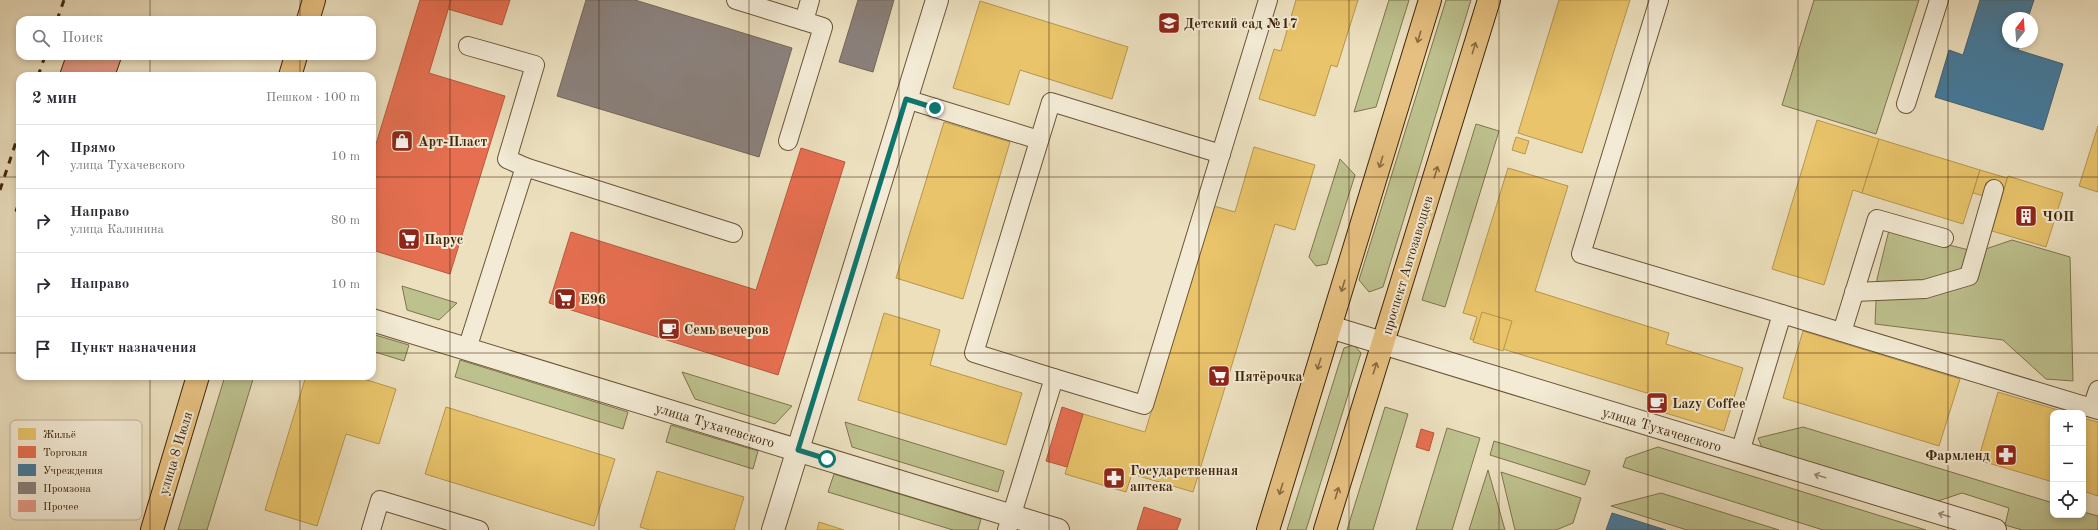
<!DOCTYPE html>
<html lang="ru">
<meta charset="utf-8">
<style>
body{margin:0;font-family:"Old Standard TT",serif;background:#f2f2f3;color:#2b2b33}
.controls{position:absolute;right:12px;bottom:12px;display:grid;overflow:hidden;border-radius:8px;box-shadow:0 2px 6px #0003}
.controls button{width:36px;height:36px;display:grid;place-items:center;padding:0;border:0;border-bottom:1px solid #e1e1e2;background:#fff;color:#2b2b33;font:20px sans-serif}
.compass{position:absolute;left:2002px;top:12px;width:36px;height:36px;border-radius:50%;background:#fff;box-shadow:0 2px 6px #0003;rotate:17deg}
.stop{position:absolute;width:12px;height:12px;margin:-9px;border:3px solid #0f766e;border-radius:50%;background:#fff}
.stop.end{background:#0f766e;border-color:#fff;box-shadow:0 1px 4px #0008}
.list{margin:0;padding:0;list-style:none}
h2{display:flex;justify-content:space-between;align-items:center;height:52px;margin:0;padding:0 16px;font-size:17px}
h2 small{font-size:13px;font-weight:400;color:#7c7c81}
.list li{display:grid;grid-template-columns:26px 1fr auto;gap:12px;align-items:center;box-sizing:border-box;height:64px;padding:0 16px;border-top:1px solid #e1e1e2}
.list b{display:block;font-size:15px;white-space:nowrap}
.list p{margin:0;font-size:13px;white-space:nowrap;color:#7c7c81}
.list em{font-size:13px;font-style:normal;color:#7c7c81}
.icon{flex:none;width:22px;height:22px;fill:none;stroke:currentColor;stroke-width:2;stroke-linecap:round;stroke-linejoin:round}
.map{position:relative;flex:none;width:2098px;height:530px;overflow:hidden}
.search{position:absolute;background:#fff;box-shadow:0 2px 6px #0003;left:16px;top:16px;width:360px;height:44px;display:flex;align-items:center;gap:10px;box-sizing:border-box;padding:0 14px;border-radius:12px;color:#7c7c81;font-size:15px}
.panel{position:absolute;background:#fff;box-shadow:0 2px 6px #0003;left:16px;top:72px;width:360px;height:308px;border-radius:12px}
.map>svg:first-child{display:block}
.green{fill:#bdc18e;stroke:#7f744c}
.homes{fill:#e9c46a;stroke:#b7954d}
.shops{fill:#e76f51;stroke:#b5593c}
.public{fill:#457b9d;stroke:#446271}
.industry{fill:#8a817c;stroke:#74665a}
.building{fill:#e29982;stroke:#41260a}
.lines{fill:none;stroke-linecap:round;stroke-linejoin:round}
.service-casing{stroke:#6c5437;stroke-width:20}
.minor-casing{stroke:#6c5437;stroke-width:24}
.primary-casing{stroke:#41260a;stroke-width:24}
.service{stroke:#f3ebd5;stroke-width:18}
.minor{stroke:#f3ebd5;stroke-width:22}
.primary{stroke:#e6c080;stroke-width:22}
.rail{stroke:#41260a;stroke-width:3;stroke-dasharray:7 7;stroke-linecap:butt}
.oneway{stroke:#8b6b3f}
.oneway2{stroke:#9a8870}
.route{stroke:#0f766e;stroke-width:5}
.grid{fill:none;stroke:#41260a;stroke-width:1;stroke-opacity:0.55}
.labels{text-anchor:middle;stroke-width:4;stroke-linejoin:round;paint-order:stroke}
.poi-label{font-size:14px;font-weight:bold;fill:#41260a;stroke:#f3ebd5;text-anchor:start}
.street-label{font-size:14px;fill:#41260a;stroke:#f3ebd5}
.key{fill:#f3ebd5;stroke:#beb098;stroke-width:1}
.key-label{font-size:11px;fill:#41260a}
</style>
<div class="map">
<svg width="2098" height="530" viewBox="0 0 2098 530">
<rect width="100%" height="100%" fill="#ece0bf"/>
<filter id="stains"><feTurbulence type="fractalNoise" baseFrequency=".005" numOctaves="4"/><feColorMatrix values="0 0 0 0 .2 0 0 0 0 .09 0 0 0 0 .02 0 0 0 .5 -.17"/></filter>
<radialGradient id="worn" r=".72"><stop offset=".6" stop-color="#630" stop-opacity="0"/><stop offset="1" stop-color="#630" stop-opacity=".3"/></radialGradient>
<g class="green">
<path d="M1389,0h20l-33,107 -22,5z"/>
<path d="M1446,0h25l-88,287 -14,5 -10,-12z"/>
<path d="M1814,0h105l-43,134 -94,-29z"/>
<path d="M1476,124l23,7 -54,176 -23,-7z"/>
<path d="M1340,159l15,16 -28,89 -11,2 -7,-9z"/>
<path d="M1889,230l88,22 35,-12 58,17 3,124 -27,-2 -43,-39 -128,-16 2,-45z"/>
<path d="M402,286l55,17 -18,17 -32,-10z"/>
<path d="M372,334l37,11 -5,16 -32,-10z"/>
<path d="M1354,345l7,8 -55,177h-19l57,-182z"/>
<path d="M460,360l168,52 -5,17 -168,-52z"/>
<path d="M682,372l110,34 -17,18 -80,-25z"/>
<path d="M225,376h29l-47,154h-29z"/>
<path d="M1385,407l23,7 -35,116h-26z"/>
<path d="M845,422l159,49 -6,21 -146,-45z"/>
<path d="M671,425l87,26 -5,18 -87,-27z"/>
<path d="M1803,427l250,76v12h30v-3l15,4v14h-76l-17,-5 4,-17 -47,-15 -30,10 -169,-53 -5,-12z"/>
<path d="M1447,428l33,10 -28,92h-36z"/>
<path d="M1494,441l96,30 -5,14 -95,-30z"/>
<path d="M1658,447l268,83h-103l-200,-63 3,-9z"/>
<path d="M1488,470l17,60h-36z"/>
<path d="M1501,472l80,26 -8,25 -17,7h-41z"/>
<path d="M834,474l147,45 -3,11h-25l-125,-38z"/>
<path d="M1661,493l118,37h-92l-76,-24z"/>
</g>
<g class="homes">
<path d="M1296,0h62l-21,67 -6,-2 -16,51 -56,-17 15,-50 7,2z"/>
<path d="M1559,0h71l-48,153 -64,-20z"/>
<path d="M980,1l148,46 -16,52 -92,-29 -11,35 -56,-17z"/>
<path d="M1817,120l62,19 -17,54 -9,-3 -29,95 -52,-16z"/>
<path d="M944,122l66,20 -47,157 -67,-21z"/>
<path d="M2098,126v66l-19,-6z"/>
<path d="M1516,137l13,4 -4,13 -13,-4z"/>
<path d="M1879,139l101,31 -17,54 -101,-31z"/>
<path d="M1254,147l61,18 -20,65 -20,-6 -82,268 -61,-18 -6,18 -61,-18 18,-60 62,18 69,-226 21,6z"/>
<path d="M1508,168l60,18 -33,105 134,42 -3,11 77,24 -19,63 -78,-24 4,-13 -180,-55 7,-22 -14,-4z"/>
<path d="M1980,170l27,8 -6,23 -28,-8z"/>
<path d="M2008,176l55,17 -17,54 -54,-16z"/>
<path d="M1482,312l30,9 -9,30 -30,-9z"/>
<path d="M884,313l56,17 -10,35 92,28 -16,52 -148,-45z"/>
<path d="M1803,331l157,48 -21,67 -156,-48z"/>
<path d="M306,376h48l42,13 -17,55 -33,-10 -29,92 -52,-16z"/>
<path d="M1998,392l70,21h-15v69l-75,-22z"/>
<path d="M446,407l169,52 -21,67 -169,-52z"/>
<path d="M2083,418l15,4v74l-15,-5z"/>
<path d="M657,471l87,26 -10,33h-84l-10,-3z"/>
<path d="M819,522l25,8h-27z"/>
</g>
<g class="shops">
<path d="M420,0h31l-22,73 76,23 -55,178 -78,-24v-93z"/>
<path d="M451,0h59l-8,25 -54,-16z"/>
<path d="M801,148l44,14 -67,213 -229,-72 22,-71 185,58z"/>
<path d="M1062,407l21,7 -16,53 -21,-6z"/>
<path d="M1421,429l13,4 -5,18 -13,-4z"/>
<path d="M1144,507l37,12 -4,11h-40z"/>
</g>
<g class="public">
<path d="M1980,0h54l-6,18h-20v24h13l-3,8 45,14 -20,66 -108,-33 14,-47 14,5z"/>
<path d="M1612,513l54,17h-60z"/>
</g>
<g class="industry">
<path d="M586,0h49l157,48 -33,109 -202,-61z"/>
<path d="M858,0h36l-21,72 -34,-10z"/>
</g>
<g class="building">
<path d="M66,56h56l-7,20h-56z"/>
<path d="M20,196v16l-5,-1z"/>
</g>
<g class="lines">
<g class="service-casing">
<g id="service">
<path d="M736,0l68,21"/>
<path d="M1659,0l-78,254 201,60 -42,138"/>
<path d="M468,46l67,19 -28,94 18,8"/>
<path d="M906,99l133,41"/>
<path d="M1906,104l33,-104"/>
<path d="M788,141l35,-114 -19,-6 6,-21"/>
<path d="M1854,292l71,-3 44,-13 25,-87"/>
<path d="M1782,314l316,96"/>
<path d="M1842,332l35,-113 67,19"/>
<path d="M467,349l58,-182 208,66"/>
<path d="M1054,378l90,27 124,-405"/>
<path d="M2092,408l6,-18"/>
<path d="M371,530l9,-30 99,30"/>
<path d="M1007,530l47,-152 -80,-25 77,-251 170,52"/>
</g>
</g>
<g class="minor-casing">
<g id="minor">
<path d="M372,320l686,210"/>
<path d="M1330,327l665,203"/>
<path d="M773,530l164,-530"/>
</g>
</g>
<g class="primary-casing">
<g id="primary">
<path d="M308,20l6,-20"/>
<path d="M290,76l6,-20"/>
<path d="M152,530l46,-154"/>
<path d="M1268,530l162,-530"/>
<path d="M1325,530l164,-530"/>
</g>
</g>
<use href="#service" class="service"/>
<use href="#minor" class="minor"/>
<use href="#primary" class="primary"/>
<g class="rail">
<path d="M57,20l7,-20"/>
<path d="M38,76l7,-20"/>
<path d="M0,190l20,-60"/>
</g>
</g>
<defs><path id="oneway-shaft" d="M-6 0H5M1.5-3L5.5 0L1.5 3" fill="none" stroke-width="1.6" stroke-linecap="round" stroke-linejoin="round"/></defs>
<g class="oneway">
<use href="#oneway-shaft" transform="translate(1419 37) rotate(107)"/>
<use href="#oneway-shaft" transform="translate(1474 48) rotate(-73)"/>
<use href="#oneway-shaft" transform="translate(1381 162) rotate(107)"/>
<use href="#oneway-shaft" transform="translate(1436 172) rotate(-73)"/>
<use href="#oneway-shaft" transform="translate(1343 286) rotate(107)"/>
<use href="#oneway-shaft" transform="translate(1319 364) rotate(107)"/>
<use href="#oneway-shaft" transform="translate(1375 368) rotate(-73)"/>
<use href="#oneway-shaft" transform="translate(1281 489) rotate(107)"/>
<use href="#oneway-shaft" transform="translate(1337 493) rotate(-73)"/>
</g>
<g class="oneway2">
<use href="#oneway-shaft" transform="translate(1820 476) rotate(-163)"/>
<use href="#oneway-shaft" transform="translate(1944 515) rotate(-163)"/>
</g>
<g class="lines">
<path class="route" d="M827,459l-29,-9 108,-351 29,9"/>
</g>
<path class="grid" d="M150,0v20M300,0v20M450,0v530M599,0v530M749,0v530M899,0v530M1049,0v530M1199,0v530M1349,0v530M1499,0v530M1648,0v530M1798,0v530M1948,0v530M150,56v20M300,56v20M0,177h20M372,177h1726M0,353h20M372,353h1726M150,376v154M300,376v154"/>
<defs>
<g id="school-square" transform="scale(1.15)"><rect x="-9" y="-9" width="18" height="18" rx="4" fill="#8f2418" stroke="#f3ebd5"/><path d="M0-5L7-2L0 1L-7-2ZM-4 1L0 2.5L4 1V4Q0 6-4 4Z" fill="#fff"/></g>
<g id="shop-square" transform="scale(1.15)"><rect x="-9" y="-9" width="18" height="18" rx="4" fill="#8f2418" stroke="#f3ebd5"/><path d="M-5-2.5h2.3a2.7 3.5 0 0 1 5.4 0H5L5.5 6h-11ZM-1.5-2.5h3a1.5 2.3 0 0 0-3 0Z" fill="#fff"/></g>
<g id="building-square" transform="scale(1.15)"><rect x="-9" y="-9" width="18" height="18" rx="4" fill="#8f2418" stroke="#f3ebd5"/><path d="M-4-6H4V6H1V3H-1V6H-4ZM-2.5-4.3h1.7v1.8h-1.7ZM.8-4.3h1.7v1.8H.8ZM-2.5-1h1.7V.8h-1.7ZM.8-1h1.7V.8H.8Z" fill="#fff"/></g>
<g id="supermarket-square" transform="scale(1.15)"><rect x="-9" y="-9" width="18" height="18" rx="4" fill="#8f2418" stroke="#f3ebd5"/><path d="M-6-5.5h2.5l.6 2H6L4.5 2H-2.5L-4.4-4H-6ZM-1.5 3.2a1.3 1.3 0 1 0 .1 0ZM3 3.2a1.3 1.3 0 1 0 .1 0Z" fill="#fff"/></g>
<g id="cafe-square" transform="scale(1.15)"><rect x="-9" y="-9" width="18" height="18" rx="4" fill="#8f2418" stroke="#f3ebd5"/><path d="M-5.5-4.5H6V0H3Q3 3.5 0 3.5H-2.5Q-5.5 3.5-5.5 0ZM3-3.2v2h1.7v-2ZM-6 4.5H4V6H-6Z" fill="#fff"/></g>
<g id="pharmacy-square" transform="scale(1.15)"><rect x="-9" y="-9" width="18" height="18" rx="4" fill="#8f2418" stroke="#f3ebd5"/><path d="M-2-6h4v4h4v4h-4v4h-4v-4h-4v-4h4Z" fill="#fff"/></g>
</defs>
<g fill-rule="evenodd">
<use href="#school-square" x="1169" y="23"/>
<use href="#shop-square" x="402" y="141"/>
<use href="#building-square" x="2026" y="216"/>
<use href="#supermarket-square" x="409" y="239"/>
<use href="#supermarket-square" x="565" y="299"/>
<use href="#cafe-square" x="669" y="329"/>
<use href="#supermarket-square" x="1219" y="376"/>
<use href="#cafe-square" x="1657" y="403"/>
<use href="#pharmacy-square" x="2006" y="455"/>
<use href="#pharmacy-square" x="1114" y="478"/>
</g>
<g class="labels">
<g class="poi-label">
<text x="1184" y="28">Детский сад №17</text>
<text x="418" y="146">Арт-Пласт</text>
<text x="2042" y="221">ЧОП</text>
<text x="424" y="244">Парус</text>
<text x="580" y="304">E96</text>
<text x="684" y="334">Семь вечеров</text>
<text x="1234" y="381">Пятёрочка</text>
<text x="1672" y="408">Lazy Coffee</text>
<text x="1990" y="460" text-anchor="end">Фармленд</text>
<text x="1130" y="475">Государственная<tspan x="1130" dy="16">аптека</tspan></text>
</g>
<g class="street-label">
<text transform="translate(1407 265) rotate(-73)" y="5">проспект Автозаводцев</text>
<text transform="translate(715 425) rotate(17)" y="5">улица Тухачевского</text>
<text transform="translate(1662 429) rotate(17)" y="5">улица Тухачевского</text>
<text transform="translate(175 453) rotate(-73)" y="5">улица 8 Июля</text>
</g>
</g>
<rect x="10" y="420" width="132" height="100" rx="6" class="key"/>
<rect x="18" y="428" width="18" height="12" fill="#e9c46a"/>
<rect x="18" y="446" width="18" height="12" fill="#e76f51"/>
<rect x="18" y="464" width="18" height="12" fill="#457b9d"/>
<rect x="18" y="482" width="18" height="12" fill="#8a817c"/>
<rect x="18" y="500" width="18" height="12" fill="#e29982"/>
<g class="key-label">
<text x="43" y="438">Жильё</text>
<text x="43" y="456">Торговля</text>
<text x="43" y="474">Учреждения</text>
<text x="43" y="492">Промзона</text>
<text x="43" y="510">Прочее</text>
</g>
<rect width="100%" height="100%" filter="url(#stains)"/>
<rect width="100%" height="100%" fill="url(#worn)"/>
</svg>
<div class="controls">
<button>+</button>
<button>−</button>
<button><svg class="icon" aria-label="locate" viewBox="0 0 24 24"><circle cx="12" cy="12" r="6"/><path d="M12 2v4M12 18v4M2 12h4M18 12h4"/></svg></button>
</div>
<svg class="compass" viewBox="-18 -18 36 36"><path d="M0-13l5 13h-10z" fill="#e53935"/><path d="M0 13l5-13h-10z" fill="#7c7c81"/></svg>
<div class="stop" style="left:827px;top:459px"></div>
<div class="stop end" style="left:935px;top:108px"></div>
<div class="search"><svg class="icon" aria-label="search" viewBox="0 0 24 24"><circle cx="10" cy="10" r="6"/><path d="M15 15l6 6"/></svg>Поиск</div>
<section class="panel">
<h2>2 мин<small>Пешком · 100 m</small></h2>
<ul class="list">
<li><svg class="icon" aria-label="ahead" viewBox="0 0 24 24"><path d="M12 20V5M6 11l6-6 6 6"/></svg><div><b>Прямо</b><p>улица Тухачевского</p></div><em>10 m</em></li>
<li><svg class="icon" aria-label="right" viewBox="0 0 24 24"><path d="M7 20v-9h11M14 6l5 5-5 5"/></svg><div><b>Направо</b><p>улица Калинина</p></div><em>80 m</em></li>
<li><svg class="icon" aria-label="right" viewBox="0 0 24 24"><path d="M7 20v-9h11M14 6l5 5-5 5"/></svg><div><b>Направо</b></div><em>10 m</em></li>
<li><svg class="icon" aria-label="arrive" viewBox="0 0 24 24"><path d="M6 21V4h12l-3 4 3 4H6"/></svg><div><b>Пункт назначения</b></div></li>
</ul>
</section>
</div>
